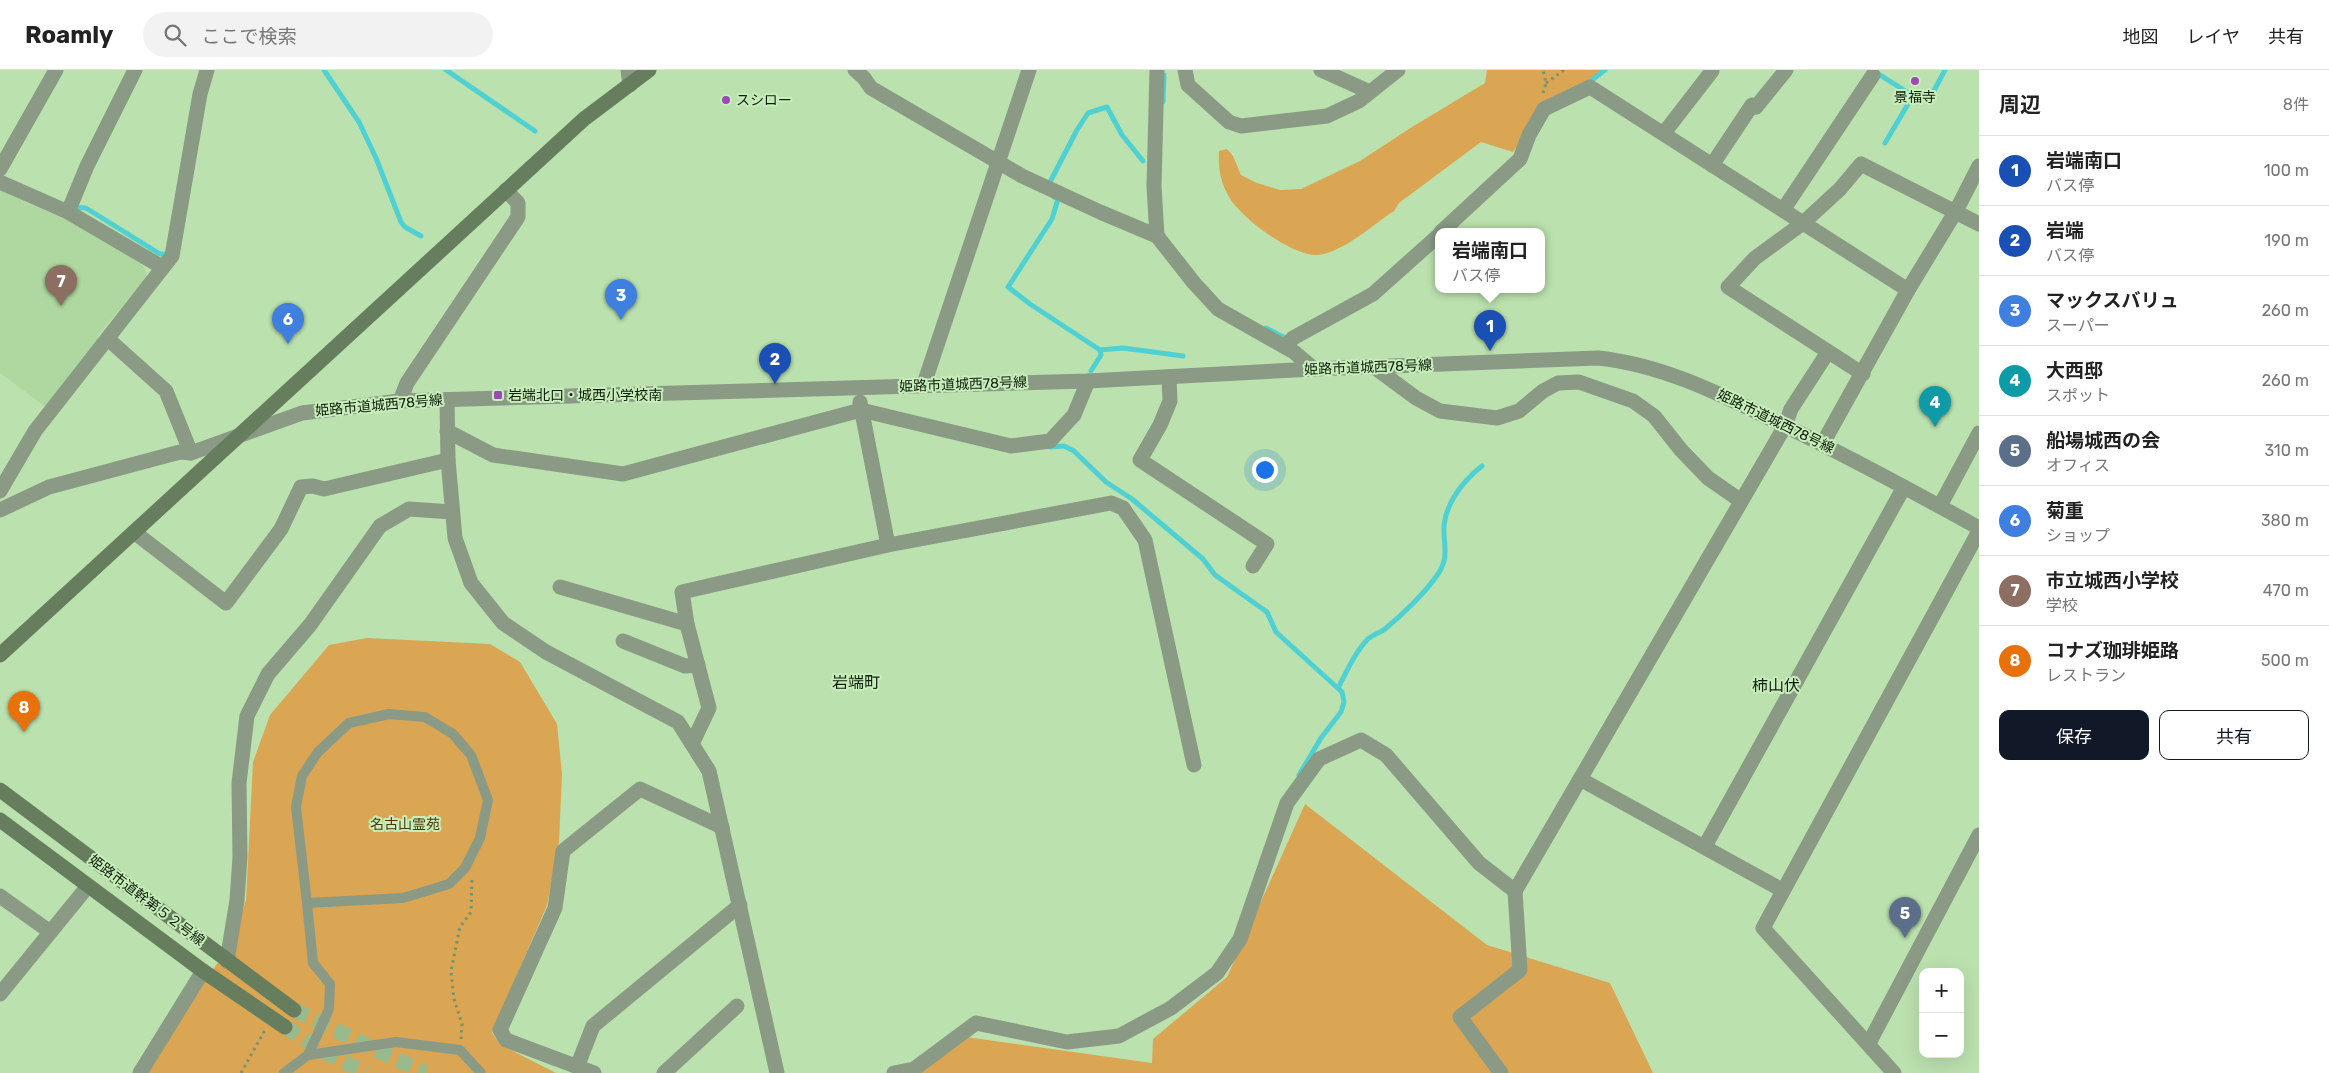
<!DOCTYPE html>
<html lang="ja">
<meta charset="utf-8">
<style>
body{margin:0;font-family:Rubik,"Noto Sans JP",sans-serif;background:#f2f2f2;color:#222}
.controls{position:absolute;right:15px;bottom:15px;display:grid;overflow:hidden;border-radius:10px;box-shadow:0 5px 20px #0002}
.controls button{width:45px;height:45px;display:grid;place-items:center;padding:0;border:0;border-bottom:1px solid #e0e0e0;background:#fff;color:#222;font:25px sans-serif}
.you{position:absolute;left:1264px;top:399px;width:18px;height:18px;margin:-12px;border:4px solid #fff;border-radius:50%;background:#1a73e8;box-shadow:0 0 0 8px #1a73e833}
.badge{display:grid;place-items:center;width:32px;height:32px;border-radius:50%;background:#111827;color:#fff;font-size:16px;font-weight:700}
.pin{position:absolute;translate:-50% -41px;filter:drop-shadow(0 1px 2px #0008)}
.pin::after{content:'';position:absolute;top:26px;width:18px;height:15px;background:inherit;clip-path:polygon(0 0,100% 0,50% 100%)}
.popup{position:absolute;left:1435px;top:158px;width:110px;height:65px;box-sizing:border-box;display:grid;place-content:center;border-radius:10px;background:#fff;filter:drop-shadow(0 1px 4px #0005);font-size:16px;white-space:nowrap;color:#767676}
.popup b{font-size:19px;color:#222}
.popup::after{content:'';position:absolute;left:50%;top:100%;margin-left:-10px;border:10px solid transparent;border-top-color:#fff}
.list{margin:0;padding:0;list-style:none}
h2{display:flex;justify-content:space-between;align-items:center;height:65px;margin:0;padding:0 20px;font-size:21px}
h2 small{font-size:16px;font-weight:400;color:#767676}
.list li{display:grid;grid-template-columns:32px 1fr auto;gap:15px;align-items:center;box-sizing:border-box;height:70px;padding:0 20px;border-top:1px solid #e0e0e0}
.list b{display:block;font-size:19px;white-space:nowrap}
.list p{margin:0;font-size:16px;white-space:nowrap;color:#767676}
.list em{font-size:16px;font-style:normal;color:#767676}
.actions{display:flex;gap:10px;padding:15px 20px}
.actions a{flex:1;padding:11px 0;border:1px solid #111827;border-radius:10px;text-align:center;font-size:18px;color:#111827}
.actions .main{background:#111827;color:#fff}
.icon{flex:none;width:28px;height:28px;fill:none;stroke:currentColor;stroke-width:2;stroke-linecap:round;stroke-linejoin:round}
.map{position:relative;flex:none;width:1979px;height:1003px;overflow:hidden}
header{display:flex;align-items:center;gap:30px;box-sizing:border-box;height:70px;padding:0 25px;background:#fff;border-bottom:1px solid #e0e0e0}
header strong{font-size:24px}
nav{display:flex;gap:28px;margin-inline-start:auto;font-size:18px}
.search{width:350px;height:45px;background:#f2f2f2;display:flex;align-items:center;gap:12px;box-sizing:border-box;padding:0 18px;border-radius:28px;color:#767676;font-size:19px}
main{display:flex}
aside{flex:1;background:#fff}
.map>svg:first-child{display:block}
.built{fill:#aed89f}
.green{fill:#daa653}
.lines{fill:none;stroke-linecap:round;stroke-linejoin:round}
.stream{stroke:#4fd0d3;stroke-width:5}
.secondary-tunnel{stroke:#99ba8d;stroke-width:15;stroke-dasharray:15 8;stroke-linecap:butt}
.path{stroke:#77936d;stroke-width:3;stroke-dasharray:2.5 4;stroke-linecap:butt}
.lane{stroke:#8a9a85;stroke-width:10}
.street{stroke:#8a9a85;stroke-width:15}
.secondary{stroke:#667d5e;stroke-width:15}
.poi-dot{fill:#9c48b6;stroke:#c8eebb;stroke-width:2}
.labels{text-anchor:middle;stroke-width:4;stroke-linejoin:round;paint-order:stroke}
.poi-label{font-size:14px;fill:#0f1d0a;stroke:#c8eebb;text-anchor:start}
.street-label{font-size:14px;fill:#0f1d0a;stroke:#c8eebb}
.park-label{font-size:14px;fill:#50370a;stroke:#c8eebb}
.quarter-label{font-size:16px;fill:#0f1d0a;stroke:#c8eebb}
</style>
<header>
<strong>Roamly</strong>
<div class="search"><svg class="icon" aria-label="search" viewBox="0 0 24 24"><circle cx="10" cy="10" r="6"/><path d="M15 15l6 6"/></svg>ここで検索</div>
<nav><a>地図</a><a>レイヤ</a><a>共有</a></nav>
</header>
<main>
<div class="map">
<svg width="1979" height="1003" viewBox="0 0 1979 1003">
<rect width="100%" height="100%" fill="#bbe1ae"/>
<path class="built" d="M0,118l26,15 50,20 66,41 6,12 -50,59 -1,11 -51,61 -46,-34z"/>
<g class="green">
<path d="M1487,0h121l-16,13 -46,23 -33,46 -32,-10 -82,61 -5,8c-20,13 -52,42 -76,44 -25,2 -79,-38 -90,-60 -8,-14 -10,-29 -9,-44l8,-2 6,7 8,19 16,8 23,7 21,-1 59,-28 52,-34 73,-44z"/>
<path d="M367,568l123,6 30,18 37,62 5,50 -3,68 -12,63 -55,128 9,12 55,28h-409l47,-78 37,-50 15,-45 7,-138 17,-47 59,-70z"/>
<path d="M1305,734l182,141 123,38 43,90h-746l52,-37 193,27 1,-24 74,-62z"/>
</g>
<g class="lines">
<g class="stream">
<path d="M324,0l35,52 17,36 25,64 4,5 16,9"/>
<path d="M446,0l89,61"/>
<path d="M1875,2l40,25"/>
<path d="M1592,10l13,-10"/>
<path d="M1163,32l1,-27"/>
<path d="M1885,73l26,-44 4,-2 15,1 15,-28"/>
<path d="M1049,114l28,-54 11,-17 19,-6 15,28 21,26"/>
<path d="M1054,127l4,2 -6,20 -44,68 22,17 70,46 1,5 -10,16"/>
<path d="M73,137l13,1 74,46h9"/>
<path d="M1266,258l23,12"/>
<path d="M1100,280l23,-2 60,8"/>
<path d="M1050,377l14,-1 10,5 32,31 26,17 71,60 12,16 52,37 9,20 66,60 2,10 -3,10 -20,26 -22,37"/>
<path d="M1338,618c9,-17 17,-36 30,-49 5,-5 12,-6 17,-10 17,-14 41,-37 53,-55 12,-18 5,-29 6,-48 2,-24 20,-46 38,-60"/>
</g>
<g class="secondary-tunnel">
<path d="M294,940l131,63"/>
<path d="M285,957l43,27 38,19"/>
</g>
<g class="path">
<path d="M1546,13l18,-13"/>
<path d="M1543,23l3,-10 -3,-13"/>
<path d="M461,969l1,-15 -8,-25 -3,-28 9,-44 11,-15 1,-33"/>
<path d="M241,1003l24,-43"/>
</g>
<g class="lane">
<path d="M307,833l-11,-96 6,-31 16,-24 31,-29 40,-9 36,3 28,17 18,21 17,45 -8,38 -15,30 -16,16 -46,14 -96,5 6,60 17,21 -1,25 -21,46"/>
<path d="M284,1003l24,-18 88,-13 64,8 21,23"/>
</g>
<g class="street">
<path d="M628,0l2,15"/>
<path d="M855,0l9,8 7,10 151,88 78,36 57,24 37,47 24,26 76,43 20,17"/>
<path d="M1157,0l-3,116 3,50"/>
<path d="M1185,0l3,15 41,37 12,4 86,-10 32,-15 39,-31"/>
<path d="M1321,0l49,22"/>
<path d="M1664,63l48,-62"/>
<path d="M1712,95l40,-60 4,2 30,-37"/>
<path d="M0,99l56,-99"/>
<path d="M0,112l68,30 94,55"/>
<path d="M1783,140l90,-135"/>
<path d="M68,142l19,-46 48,-96"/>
<path d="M1441,162l79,-73 9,-24 15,-26 46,-22 318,203"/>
<path d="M108,269l58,52 25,62"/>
<path d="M1285,277l8,-9 80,-44 66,-59"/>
<path d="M1374,297l42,31 24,13 57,7 22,-7 24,-20 15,-8 21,-1 54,19 21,15 27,34 27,28 33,23"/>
<path d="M1863,304l-135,-87 27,-29 48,-35 37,-34 21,-25 118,60"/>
<path d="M1169,307l1,24 -10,24 -20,35 127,84 -14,22"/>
<path d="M924,314l105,-314"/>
<path d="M447,330l1,60 7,78 16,45 32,40 43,29 132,70 31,49 68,302"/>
<path d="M400,331l7,-18 111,-166v-14l-12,-13"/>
<path d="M860,332l28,143"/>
<path d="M447,361l46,24 130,19 238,-64 150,36 39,-5 24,-26 14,-34"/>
<path d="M1823,373l85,-153 48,-79 23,-45"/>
<path d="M0,421l35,-60 137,-175 28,-162 7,-24"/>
<path d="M1940,436l39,-73"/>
<path d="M0,440l49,-23 131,-35 11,1 111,-40 98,-12 688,-20 226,-12 284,-11c67,7 126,38 185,67 67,32 131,67 196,103"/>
<path d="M134,462l92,71 55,-74 20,-42 12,-1 11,3 124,-29"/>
<path d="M560,517l127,37"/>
<path d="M623,571l62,25 13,-1"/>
<path d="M692,674l17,-36 -22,-84 -5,-32 206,-47 223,-42 12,5 22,32 49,225"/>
<path d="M1580,709l202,111"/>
<path d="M1705,776l199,-359"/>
<path d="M0,826l49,35"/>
<path d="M227,891l10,-61 3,-43 -1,-74 8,-67 21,-42 42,-49 70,-99 29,-17 43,3"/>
<path d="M0,924l88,-108"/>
<path d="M1869,973l110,-208"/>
<path d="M577,997l16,-41 147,-121"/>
<path d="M140,1003l63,-102"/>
<path d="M594,1003l-88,-33 -6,-10 55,-122 8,-57 77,-62 82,38"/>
<path d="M664,1003l73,-67"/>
<path d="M894,1003l20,-4 62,-46 91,19 52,-6 52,-28 46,-35 23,-34 47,-136 32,-44 42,-19 25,15 93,108 36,28 270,-465 6,-17 37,-57"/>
<path d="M1501,1003l-41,-56 60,-47 -5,-79"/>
<path d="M1894,1003l-131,-145 216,-397"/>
</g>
<g class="secondary">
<path d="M0,585l584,-536 65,-49"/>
<path d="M0,720l294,220"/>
<path d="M0,750l203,151 82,56"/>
</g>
</g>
<g class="poi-dot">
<circle cx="1915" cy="11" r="5"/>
<circle cx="726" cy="30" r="5"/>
<rect x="493" y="320" width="10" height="10" rx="2.5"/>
</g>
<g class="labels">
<g class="poi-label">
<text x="1915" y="32" text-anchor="middle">景福寺</text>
<text x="736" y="35">スシロー</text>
<text x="508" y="330">岩端北口・城西小学校南</text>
</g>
<g class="street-label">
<text transform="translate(1368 297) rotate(-2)" y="5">姫路市道城西78号線</text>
<text transform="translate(963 314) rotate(-2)" y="5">姫路市道城西78号線</text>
<text transform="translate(379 335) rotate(-5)" y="5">姫路市道城西78号線</text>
<text transform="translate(1776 351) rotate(26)" y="5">姫路市道城西78号線</text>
<text transform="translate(147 830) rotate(37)" y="5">姫路市道幹第５２号線</text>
</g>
<g class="park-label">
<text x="405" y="759">名古山霊苑</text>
</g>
<g class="quarter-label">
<text x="856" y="618">岩端町</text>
<text x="1776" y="621">柿山伏</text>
</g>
</g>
</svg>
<div class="controls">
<button>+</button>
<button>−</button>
</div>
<div class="you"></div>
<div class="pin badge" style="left:1490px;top:281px;background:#1a4fb4">1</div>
<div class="popup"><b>岩端南口</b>バス停</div>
<div class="pin badge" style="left:775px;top:314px;background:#1a4fb4">2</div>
<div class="pin badge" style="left:621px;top:250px;background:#3f7fe0">3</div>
<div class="pin badge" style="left:1935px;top:357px;background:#0f9aa8">4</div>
<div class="pin badge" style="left:1905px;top:868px;background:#5c6f8a">5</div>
<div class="pin badge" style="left:288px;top:274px;background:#3f7fe0">6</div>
<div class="pin badge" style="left:61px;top:236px;background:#8d6e63">7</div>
<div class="pin badge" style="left:24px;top:662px;background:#e8710a">8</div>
</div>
<aside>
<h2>周辺<small>8件</small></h2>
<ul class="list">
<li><span class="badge" style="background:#1a4fb4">1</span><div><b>岩端南口</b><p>バス停</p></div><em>100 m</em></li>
<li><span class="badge" style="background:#1a4fb4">2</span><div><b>岩端</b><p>バス停</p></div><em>190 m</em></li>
<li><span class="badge" style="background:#3f7fe0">3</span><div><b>マックスバリュ</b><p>スーパー</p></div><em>260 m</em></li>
<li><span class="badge" style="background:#0f9aa8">4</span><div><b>大西邸</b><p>スポット</p></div><em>260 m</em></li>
<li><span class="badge" style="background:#5c6f8a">5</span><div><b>船場城西の会</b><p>オフィス</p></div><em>310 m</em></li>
<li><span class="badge" style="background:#3f7fe0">6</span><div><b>菊重</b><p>ショップ</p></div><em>380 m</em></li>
<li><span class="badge" style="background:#8d6e63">7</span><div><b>市立城西小学校</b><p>学校</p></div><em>470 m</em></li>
<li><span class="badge" style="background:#e8710a">8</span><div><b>コナズ珈琲姫路</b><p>レストラン</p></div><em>500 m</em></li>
</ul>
<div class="actions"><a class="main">保存</a><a>共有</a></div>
</aside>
</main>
